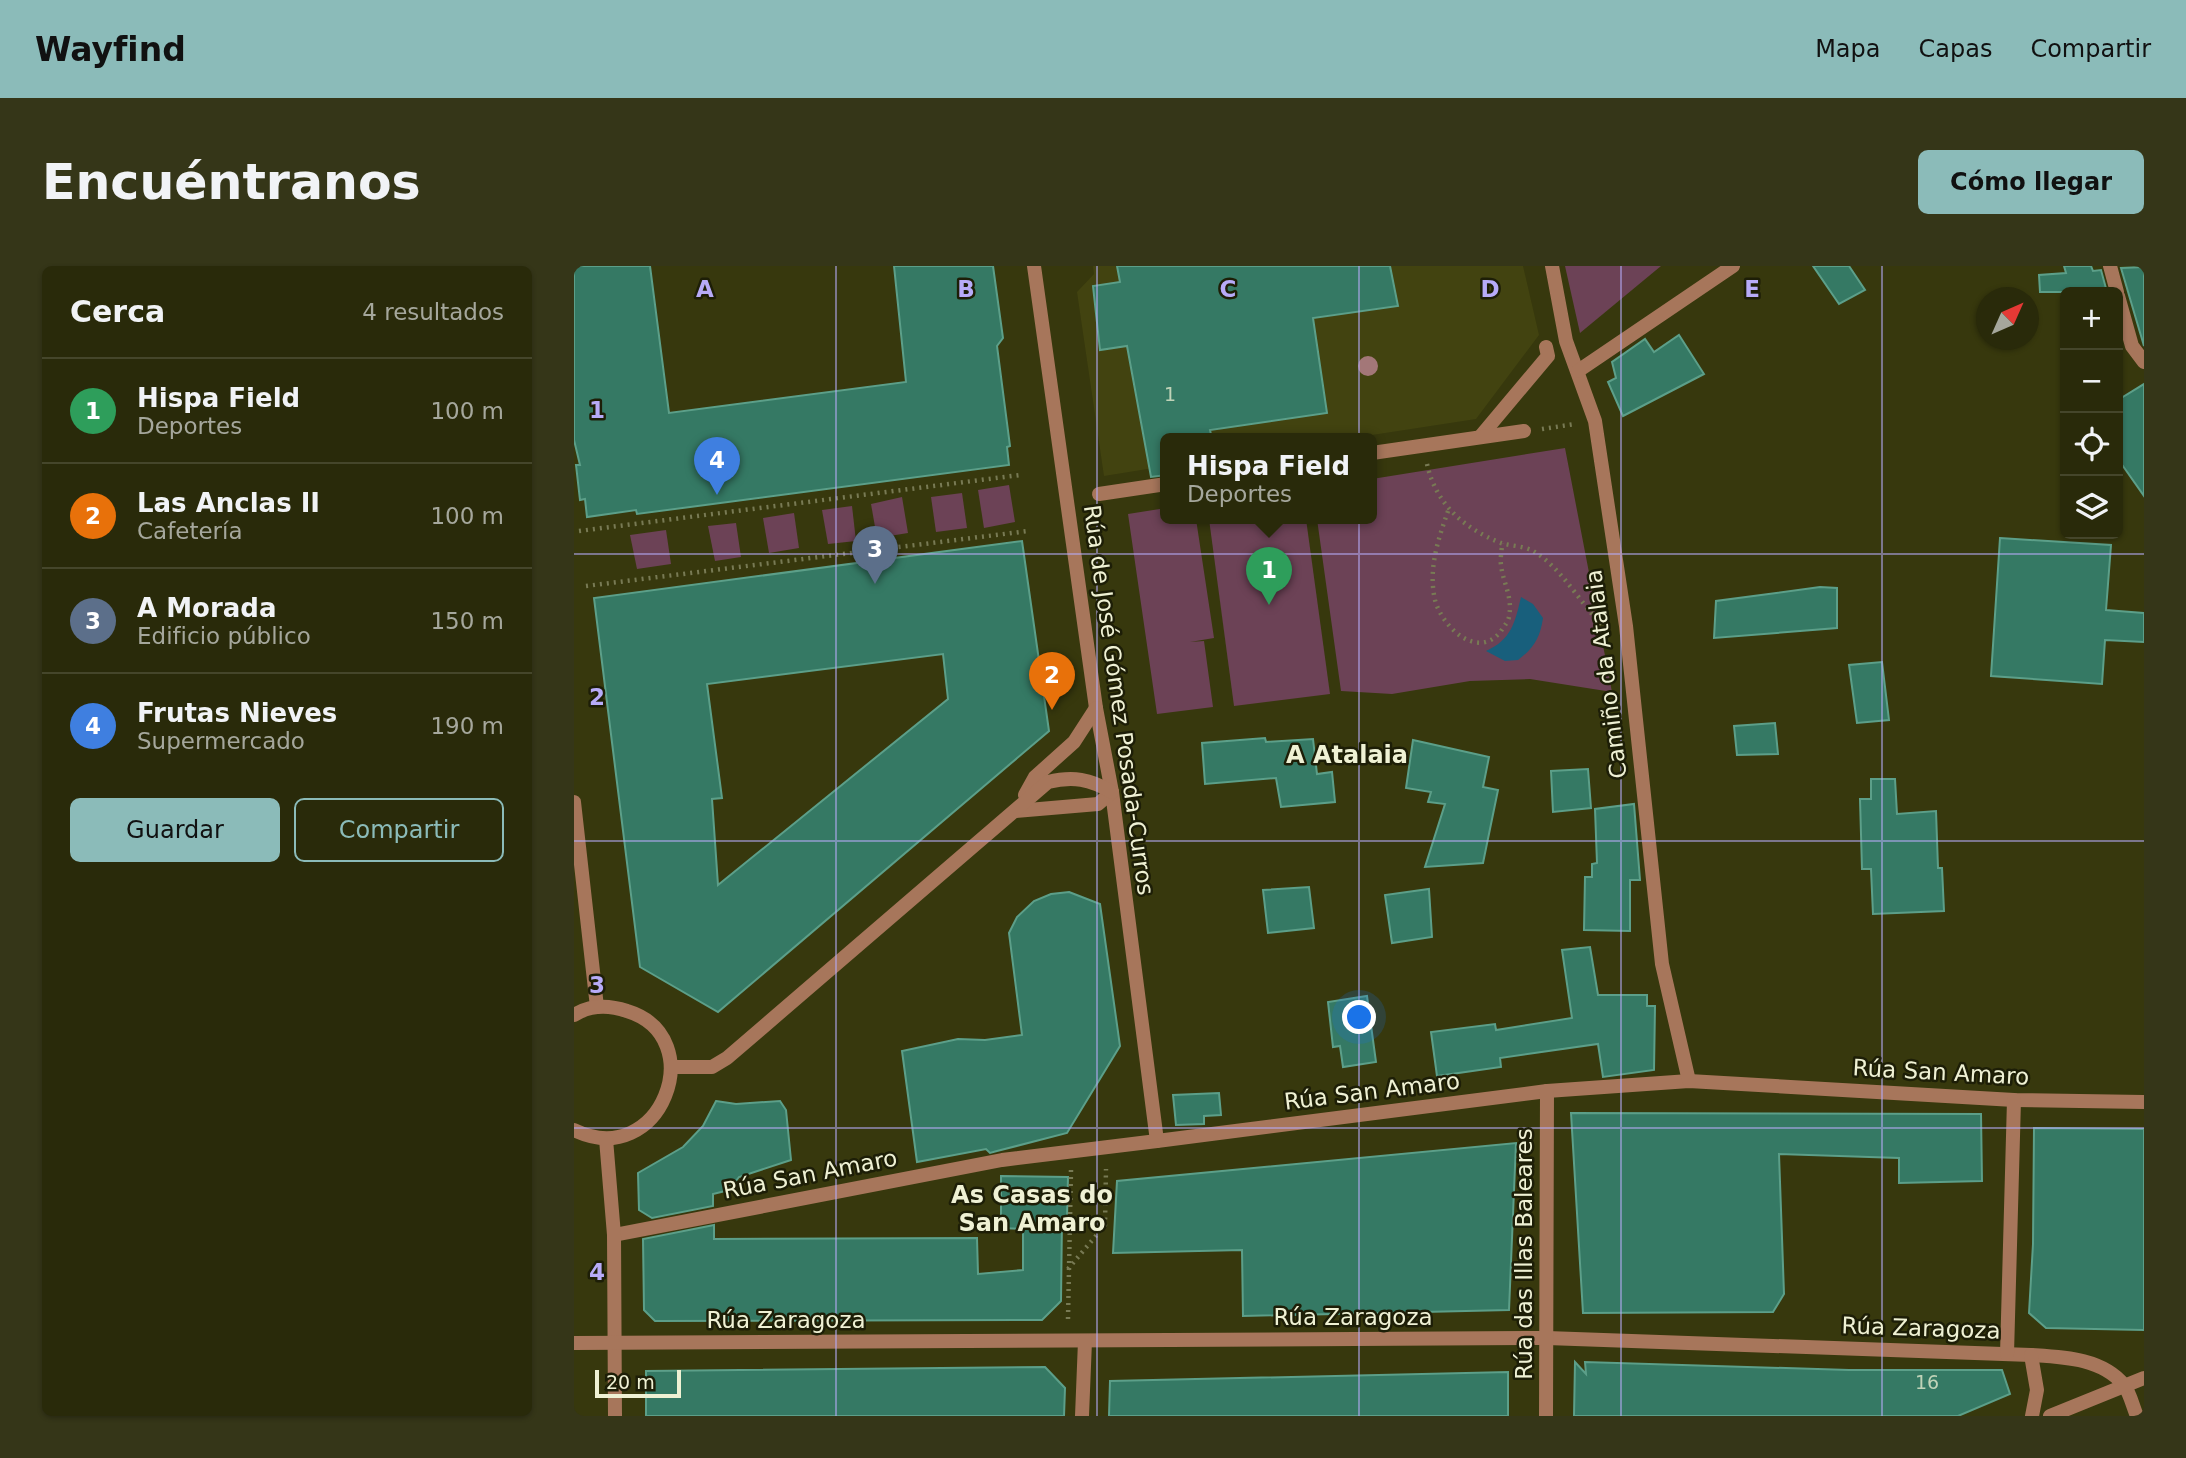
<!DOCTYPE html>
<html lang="es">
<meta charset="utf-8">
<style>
body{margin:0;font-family:"DejaVu Sans",sans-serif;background:#353618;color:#f1f3f6}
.controls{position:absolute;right:21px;top:21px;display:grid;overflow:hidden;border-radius:10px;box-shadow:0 2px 5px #0004}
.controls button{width:63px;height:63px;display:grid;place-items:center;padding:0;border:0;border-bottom:2px solid #45462b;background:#292a0a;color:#f1f3f6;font:35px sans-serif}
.compass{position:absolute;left:1402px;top:21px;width:63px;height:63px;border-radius:50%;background:#292a0a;box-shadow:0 2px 5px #0004;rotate:45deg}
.scale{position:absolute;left:21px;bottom:18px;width:86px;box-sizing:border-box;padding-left:7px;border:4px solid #eff1d4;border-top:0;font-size:19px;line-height:24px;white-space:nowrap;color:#eff1d4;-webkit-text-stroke:5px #1d1e07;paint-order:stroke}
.you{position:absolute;left:786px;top:752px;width:24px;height:24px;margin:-18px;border:5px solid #fff;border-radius:50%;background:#1a73e8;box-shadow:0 0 0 10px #1a73e833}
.badge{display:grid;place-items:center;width:46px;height:46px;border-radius:50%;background:#8bbbb9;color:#fff;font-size:23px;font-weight:700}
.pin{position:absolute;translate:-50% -58px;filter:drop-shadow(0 2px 4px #0008)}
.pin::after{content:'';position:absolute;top:37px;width:24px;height:21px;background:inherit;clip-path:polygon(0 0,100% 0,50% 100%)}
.popup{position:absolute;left:586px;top:167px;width:217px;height:91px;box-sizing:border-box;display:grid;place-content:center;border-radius:10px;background:#292a0a;filter:drop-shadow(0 2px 5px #0005);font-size:23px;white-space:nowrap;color:#a5a79c}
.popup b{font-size:26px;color:#f1f3f6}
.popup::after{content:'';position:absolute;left:50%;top:100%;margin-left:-14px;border:14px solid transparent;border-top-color:#292a0a}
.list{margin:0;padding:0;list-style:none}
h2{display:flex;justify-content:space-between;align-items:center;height:91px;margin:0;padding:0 28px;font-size:30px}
h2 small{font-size:23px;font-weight:400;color:#a5a79c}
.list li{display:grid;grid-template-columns:46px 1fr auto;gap:21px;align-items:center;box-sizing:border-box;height:105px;padding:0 28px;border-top:2px solid #45462b}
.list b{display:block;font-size:26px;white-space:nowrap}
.list p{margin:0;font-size:23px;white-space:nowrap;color:#a5a79c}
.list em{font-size:23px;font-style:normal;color:#a5a79c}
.actions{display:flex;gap:14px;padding:21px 28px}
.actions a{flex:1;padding:16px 0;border:2px solid #8bbbb9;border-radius:10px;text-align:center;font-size:24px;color:#8bbbb9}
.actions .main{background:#8bbbb9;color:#111}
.icon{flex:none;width:38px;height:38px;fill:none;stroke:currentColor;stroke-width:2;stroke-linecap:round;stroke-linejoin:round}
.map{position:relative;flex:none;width:1570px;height:1150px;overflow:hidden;border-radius:10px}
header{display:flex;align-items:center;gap:42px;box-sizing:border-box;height:98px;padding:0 35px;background:#8bbbb9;color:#111}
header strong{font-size:33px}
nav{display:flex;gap:38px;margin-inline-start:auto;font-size:24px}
.intro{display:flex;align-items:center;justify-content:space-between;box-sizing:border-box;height:168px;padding:0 42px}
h1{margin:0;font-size:49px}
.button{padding:18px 32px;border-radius:10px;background:#8bbbb9;color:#111;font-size:24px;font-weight:700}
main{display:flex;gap:42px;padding:0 42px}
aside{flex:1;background:#292a0a;border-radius:10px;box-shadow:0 2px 5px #0004}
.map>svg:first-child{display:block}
.built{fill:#424310}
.green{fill:#6c4256}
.water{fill:#185f7c}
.building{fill:#357964;stroke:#5c9f89;stroke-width:2;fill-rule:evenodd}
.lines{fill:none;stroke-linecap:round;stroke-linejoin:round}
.path{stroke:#787a54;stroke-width:4.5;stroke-dasharray:2 5;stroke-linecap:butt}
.service{stroke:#a7765b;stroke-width:14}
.pedestrian{stroke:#a7765b;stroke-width:14}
.minor{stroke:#a7765b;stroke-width:14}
.tree{fill:#a37778}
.grid{fill:none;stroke:#b7abf8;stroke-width:2;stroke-opacity:0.55}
.labels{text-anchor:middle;stroke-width:5;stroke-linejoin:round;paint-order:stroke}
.number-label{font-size:19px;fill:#c0d3b8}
.street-label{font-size:23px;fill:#eff1d4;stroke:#1d1e07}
.neighbourhood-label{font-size:24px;font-weight:bold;fill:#eff1d4;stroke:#1d1e07}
.grid-label{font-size:23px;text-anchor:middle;font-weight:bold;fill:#b7abf8;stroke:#1d1e07;stroke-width:5;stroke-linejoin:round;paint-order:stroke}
</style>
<header>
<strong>Wayfind</strong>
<nav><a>Mapa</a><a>Capas</a><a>Compartir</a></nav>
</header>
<div class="intro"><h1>Encuéntranos</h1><a class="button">Cómo llegar</a></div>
<main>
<aside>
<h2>Cerca<small>4 resultados</small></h2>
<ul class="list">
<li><span class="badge" style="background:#2e9e5b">1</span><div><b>Hispa Field</b><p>Deportes</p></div><em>100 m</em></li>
<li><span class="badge" style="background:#e8710a">2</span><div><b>Las Anclas II</b><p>Cafetería</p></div><em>100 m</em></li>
<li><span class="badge" style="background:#5c6f8a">3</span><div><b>A Morada</b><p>Edificio público</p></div><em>150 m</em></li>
<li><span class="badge" style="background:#3f7fe0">4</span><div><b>Frutas Nieves</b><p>Supermercado</p></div><em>190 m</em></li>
</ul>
<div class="actions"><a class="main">Guardar</a><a>Compartir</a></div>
</aside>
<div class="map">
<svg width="1570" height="1150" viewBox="0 0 1570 1150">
<rect width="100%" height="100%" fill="#37380d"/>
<path class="built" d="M519,0h430l16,69 -63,84 -130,20h-180v27l-62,10 -27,-184 17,-18z"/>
<g class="green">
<path d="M991,0h96l-81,67z"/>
<path d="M991,182l47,244 -82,-13 -60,2 -78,13 -51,-3 -24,-172h55v-40z"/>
<path d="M435,219l6,37 -31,6 -6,-38z"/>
<path d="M388,227l5,35 -31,4 -5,-35z"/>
<path d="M328,231l6,36 -31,5 -6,-34z"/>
<path d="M278,240l4,35 -28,3 -6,-34z"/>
<path d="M592,242v11h30l18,119 -24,4 14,-1 9,66 -56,7 -29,-200z"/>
<path d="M220,247l5,35 -30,5 -6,-35z"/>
<path d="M635,253h97l24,175 -96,12z"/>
<path d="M162,257l5,34 -26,4 -7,-35z"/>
<path d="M92,264l5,34 -34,5 -7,-34z"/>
</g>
<path class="water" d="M947,331l12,7 10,14c-3,20 -9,30 -25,42l-13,1 -19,-10c25,-11 29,-28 35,-54z"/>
<g class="building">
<path d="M0,0h76l19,147 237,-31 -12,-116h99l10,72 -6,8 13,100 -3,1 2,18 -372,49 -1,-4 -49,7 -2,-18 -5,1 -4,-35h4l-6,-25z"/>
<path d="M543,0h273l8,40 -85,12 14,95 -117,17 2,9h-46v36l-15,2 -24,-131 -27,4 -7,-64 27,-4z"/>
<path d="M1239,0h36l16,24 -26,14z"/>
<path d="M1490,0h27l2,5 8,-1 6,22h-67l-1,-17 27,-2z"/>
<path d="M1570,1v79l-23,-78z"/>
<path d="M1105,69l25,39 -81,42 -15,-34 8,-4 -4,-16 33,-23 9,13z"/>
<path d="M1570,118v112l-26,-37v-59z"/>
<path d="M1426,272l111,7 -5,65 38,3v29l-39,-2 -3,44 -111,-8z"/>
<path d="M448,275l27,190 -331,281 -78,-45 -46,-369zM369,388l5,45 -230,186 -6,-86 10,-1 -15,-114z"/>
<path d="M1246,321l17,1v40l-123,10 2,-37z"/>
<path d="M1308,396l7,58 -32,3 -8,-58z"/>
<path d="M1201,457l3,31 -41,1 -3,-29z"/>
<path d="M691,472l1,4 47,-3 4,35 15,-2 3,30 -54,5 -5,-29 -71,6 -3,-41z"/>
<path d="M839,474l76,17 -6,30 15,3 -15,73 -58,4 20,-63 -17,-2 3,-10 -25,-4z"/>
<path d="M1014,503l3,39 -38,4 -2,-41z"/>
<path d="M1297,513h24l2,35 39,-3 2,57h4l2,43 -71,3 -2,-45h-9l-2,-70h11z"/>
<path d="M1060,538l6,76h-10v51l-46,-1 1,-53h7v-13l5,-1 -2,-54z"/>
<path d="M735,621l5,41 -46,5 -5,-43z"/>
<path d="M855,623l3,48 -40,6 -7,-48z"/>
<path d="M495,626l31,12 20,142 -53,87 -70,18 -7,2 -4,-4 -69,13 -15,-111 56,-12 27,1 37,-5 -13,-102 8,-16 17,-16 17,-7z"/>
<path d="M1016,681l8,48h49v11h8l-1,64 -51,7 -5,-33 -98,14 1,9 -64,9 -6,-44 64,-8 1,6 76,-12 -10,-68z"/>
<path d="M793,730l9,66 -33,5 -3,-21 -7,1 -5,-45z"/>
<path d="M645,827l2,22 -17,1v8l-28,1 -3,-30z"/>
<path d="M142,835l20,3 44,-3 6,9 5,50 -52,17 -10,13 -16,4v12l-61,12 -13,-8 -1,-37 45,-26 20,-21z"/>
<path d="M997,847l410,1 1,67 -83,2v-25l-120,-4 5,140 -11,18 -190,1z"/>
<path d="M1460,862l110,1v201l-98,-2 -17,-15 4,-69z"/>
<path d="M942,877l-7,167 -266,6 -1,-66 -129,3 4,-72z"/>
<path d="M427,910l67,1 -1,41h-5l-1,83 -19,19 -387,1 -11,-11 -1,-71 71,-14v14l263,-1 1,36 45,-4v-41l-22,-1z"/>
<path d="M1001,1096l11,12 -1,-12 264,8h153l8,24 -52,22h-384z"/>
<path d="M471,1101l20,21 -1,28h-418v-45z"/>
<path d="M934,1106v44h-399l1,-35z"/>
</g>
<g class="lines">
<g class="path">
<path d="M968,163l33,-5"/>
<path d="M853,198c9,40 36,64 74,79 10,3 23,3 32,8 28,16 47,52 70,75"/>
<path d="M874,245c-10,29 -20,58 -13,89 7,27 43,61 66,31 3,-5 7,-9 8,-14 4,-20 -6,-34 -8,-52 -1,-7 1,-15 1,-22"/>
<path d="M5,265l441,-56"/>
<path d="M12,320l442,-55"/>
<path d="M494,1003l37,-44 1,-56"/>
<path d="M494,1053l3,-149"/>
</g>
<g class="service">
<path d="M1536,0l7,26"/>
<path d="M1544,30l14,50 12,16"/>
</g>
<g class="pedestrian">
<path d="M906,171l68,-81 -2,-9"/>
<path d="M798,187l152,-22"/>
<path d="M525,228l67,-10"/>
<path d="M40,969l388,-75 155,-19"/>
</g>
<g class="minor">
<path d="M460,0l62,442 16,84 45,349 390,-50 142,-10 325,19 130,2"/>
<path d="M978,0l14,75 29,80 31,205 36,338 27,117"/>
<path d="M1004,105l155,-105"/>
<path d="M451,529l10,-18 39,-35 22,-34"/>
<path d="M0,536l23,205"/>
<path d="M441,545l83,-7 14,-12"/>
<path d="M0,749c16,-10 35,-10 53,-4 85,26 34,161 -53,119"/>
<path d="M97,801h41l15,-9 321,-276c25,-6 42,-3 64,10"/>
<path d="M32,873l8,96 1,181"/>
<path d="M0,1077l973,-5 484,17c32,2 71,3 93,30 6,8 9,22 13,31"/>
<path d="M1433,1088l7,-254"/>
<path d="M1457,1089l6,35 -5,26"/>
<path d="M508,1150l3,-75"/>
<path d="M972,1150l1,-325"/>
<path d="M1476,1150l94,-38"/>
</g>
</g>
<circle class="tree" cx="794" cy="100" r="10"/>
<path class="grid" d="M262,0v1150M523,0v1150M785,0v1150M1047,0v1150M1308,0v1150M0,288h1570M0,575h1570M0,862h1570"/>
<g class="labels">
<g class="number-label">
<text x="596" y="135">1</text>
<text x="1353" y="1123">16</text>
</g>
<g class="street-label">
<text transform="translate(1032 408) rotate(-97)" y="8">Camiño da Atalaia</text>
<text transform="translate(545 434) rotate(82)" y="8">Rúa de José Gómez Posada-Curros</text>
<text transform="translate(1367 806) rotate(3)" y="8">Rúa San Amaro</text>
<text transform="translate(798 825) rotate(-7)" y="8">Rúa San Amaro</text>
<text transform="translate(236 908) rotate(-11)" y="8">Rúa San Amaro</text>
<text transform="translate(950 988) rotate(-90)" y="8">Rúa das Illas Baleares</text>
<text x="779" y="1059">Rúa Zaragoza</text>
<text x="212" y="1062">Rúa Zaragoza</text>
<text transform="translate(1347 1062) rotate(2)" y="8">Rúa Zaragoza</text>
</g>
<g class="neighbourhood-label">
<text x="773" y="497">A Atalaia</text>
<text x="458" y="937">As Casas do<tspan x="458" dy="28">San Amaro</tspan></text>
</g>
</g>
<g class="grid-label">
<text x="131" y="31">A</text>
<text x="392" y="31">B</text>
<text x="654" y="31">C</text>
<text x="916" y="31">D</text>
<text x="1178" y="31">E</text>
<text x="23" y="152">1</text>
<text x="23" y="439">2</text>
<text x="23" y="727">3</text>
<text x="23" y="1014">4</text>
</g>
</svg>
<div class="controls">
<button>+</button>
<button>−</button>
<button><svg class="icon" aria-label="locate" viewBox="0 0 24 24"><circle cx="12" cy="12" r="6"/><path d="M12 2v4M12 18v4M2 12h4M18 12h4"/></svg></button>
<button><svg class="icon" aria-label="layers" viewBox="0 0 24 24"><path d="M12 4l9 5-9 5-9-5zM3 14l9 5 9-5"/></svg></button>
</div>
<svg class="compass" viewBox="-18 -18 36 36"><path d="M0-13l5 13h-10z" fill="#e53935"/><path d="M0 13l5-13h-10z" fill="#a5a79c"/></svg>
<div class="scale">20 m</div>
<div class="you"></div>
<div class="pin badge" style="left:695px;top:339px;background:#2e9e5b">1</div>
<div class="popup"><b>Hispa Field</b>Deportes</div>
<div class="pin badge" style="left:478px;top:444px;background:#e8710a">2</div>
<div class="pin badge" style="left:301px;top:318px;background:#5c6f8a">3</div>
<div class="pin badge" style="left:143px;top:229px;background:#3f7fe0">4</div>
</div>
</main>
